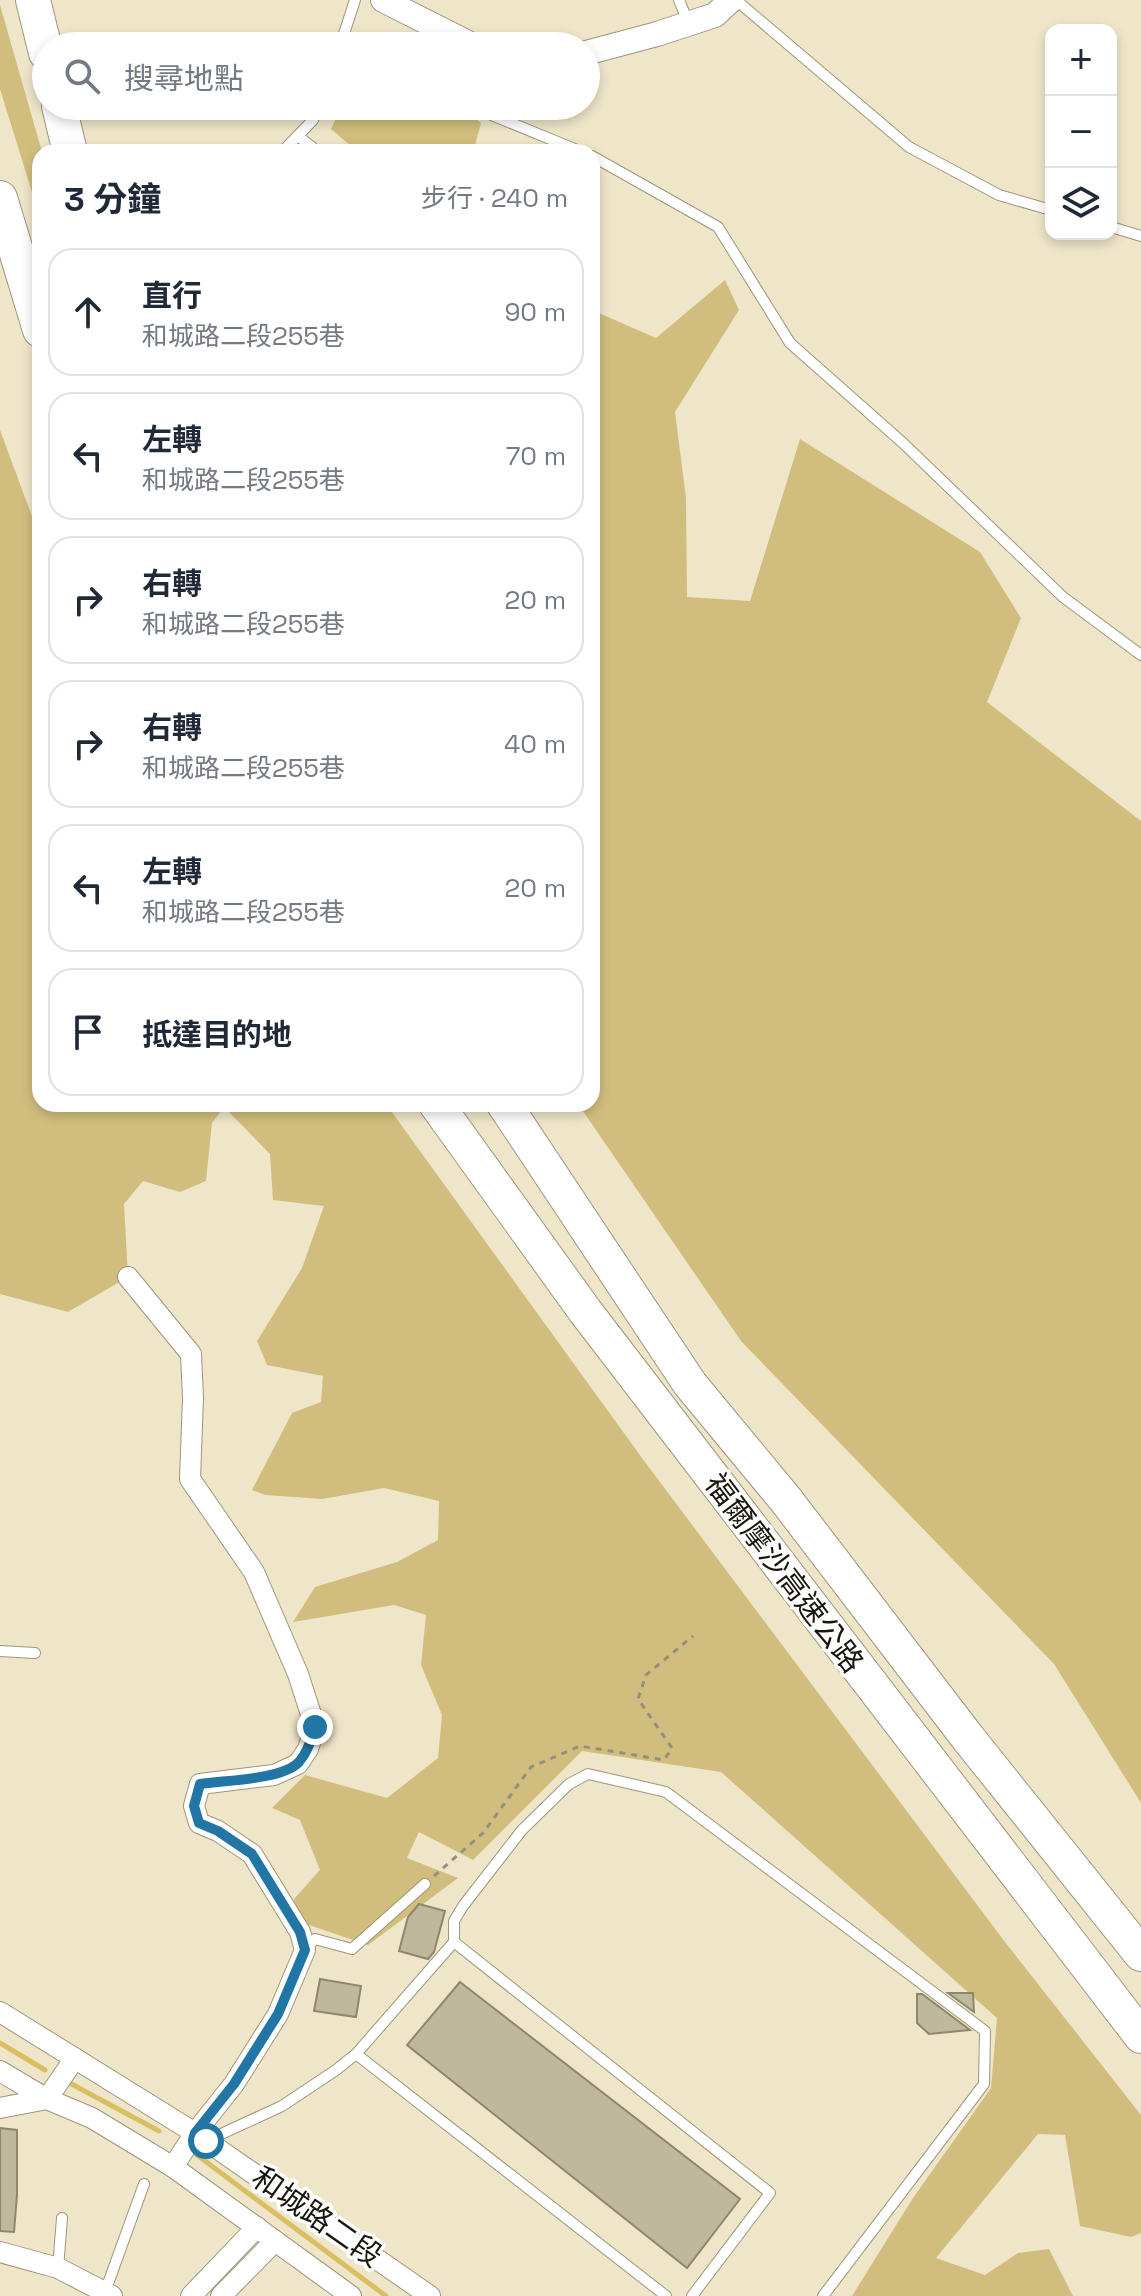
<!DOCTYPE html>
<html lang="zh-TW">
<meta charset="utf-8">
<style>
body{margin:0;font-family:"Space Grotesk","Noto Sans TC",sans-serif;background:#f6f6f7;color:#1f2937}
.controls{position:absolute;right:24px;top:24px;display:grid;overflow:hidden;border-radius:16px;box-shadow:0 4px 12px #0003}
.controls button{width:72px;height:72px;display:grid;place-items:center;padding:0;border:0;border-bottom:2px solid #e0e1e3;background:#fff;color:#1f2937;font:40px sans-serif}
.stop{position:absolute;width:24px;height:24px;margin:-18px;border:6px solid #2276a6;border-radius:50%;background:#fff}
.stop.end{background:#2276a6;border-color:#fff;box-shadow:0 2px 8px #0008}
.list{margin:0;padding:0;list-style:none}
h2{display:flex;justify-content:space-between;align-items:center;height:104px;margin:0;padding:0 32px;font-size:34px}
h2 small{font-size:26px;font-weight:400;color:#747a83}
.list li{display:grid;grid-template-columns:52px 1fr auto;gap:24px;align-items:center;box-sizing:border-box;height:128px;margin:0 16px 16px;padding:0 16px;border:2px solid #e0e1e3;border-radius:24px}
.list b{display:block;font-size:30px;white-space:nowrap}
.list p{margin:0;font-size:26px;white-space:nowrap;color:#747a83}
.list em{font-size:26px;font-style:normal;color:#747a83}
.icon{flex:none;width:44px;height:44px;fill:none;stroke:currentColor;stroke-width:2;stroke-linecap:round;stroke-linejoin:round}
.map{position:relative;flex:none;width:1141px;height:2296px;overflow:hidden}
.search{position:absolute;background:#fff;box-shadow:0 4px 12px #0003;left:32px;top:32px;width:568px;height:88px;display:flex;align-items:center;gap:20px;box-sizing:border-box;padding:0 28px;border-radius:44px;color:#747a83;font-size:30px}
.panel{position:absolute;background:#fff;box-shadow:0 4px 12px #0003;left:32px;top:144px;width:568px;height:968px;border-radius:24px}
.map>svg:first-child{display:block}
.green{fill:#d1be7e}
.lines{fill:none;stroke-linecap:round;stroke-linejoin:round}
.stream{stroke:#dabf62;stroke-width:5}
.building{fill:#c0b89d;stroke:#8f876d;stroke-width:2}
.service-casing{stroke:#9d967b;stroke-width:12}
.minor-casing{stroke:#9d967b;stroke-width:22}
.tertiary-casing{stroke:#9d967b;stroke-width:26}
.motorway-casing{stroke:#9d967b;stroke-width:36}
.path{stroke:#96907b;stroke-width:3;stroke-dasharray:6 6;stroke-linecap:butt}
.service{stroke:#fff;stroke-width:10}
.minor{stroke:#fff;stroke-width:20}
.tertiary{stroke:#fff;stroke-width:24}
.motorway{stroke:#fff;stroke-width:34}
.route{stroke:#2276a6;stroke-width:10}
.labels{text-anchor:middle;stroke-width:7;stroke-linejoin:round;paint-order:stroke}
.street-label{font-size:30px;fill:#19160c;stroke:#fff}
</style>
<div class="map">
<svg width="1141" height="2296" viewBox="0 0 1141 2296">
<rect width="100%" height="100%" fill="#efe6ca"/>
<g class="green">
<path d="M0,5l42,147h-2v66l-40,-129z"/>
<path d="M342,106h118l21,17 -8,29h-115l-27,-23z"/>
<path d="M725,280l14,30 -64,102 11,86 1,99 63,4 50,-162 180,113 41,66 -34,84 154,119v982l-87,-139 -313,-323 -163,-237h14v-794l64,28z"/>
<path d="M0,430l40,108v566h346l256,354 363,484 136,173v118l-10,4 -51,-11 -15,-91 -27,-1 -102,124 49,17 33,-22 31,-4 24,47h-221l61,-98 78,-110 6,-70 -276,-246 -139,-21 -109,109 -54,-28 -12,26 51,20 -90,67 -71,-24 -3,-22 26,-29 -20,-50 -28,-12 33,-33 82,23 51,-40 4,-43 -21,-50 5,-50 -32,-10 -101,17 22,-35 82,-25 41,-22 1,-39 -55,-13 -62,11 -57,-4 -13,-5 40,-77 29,-11 2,-26 -56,-11 -10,-24 45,-73 22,-62 -51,-6 -3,-46 -46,-47 -12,16 -6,58 -26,11 -37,-11 -19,23 4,73 -60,35 -68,-18z"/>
</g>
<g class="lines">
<g class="stream">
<path d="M0,2043l45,27"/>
<path d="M64,2080l95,51"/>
<path d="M197,2155l189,141"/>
</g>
</g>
<g class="building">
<path d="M419,1904l26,7 -11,41 -6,7 -29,-8 9,-34z"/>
<path d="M320,1979l41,7 -5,31 -42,-6z"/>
<path d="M460,1982l280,217 -53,69 -280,-223z"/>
<path d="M948,1993h25l1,19z"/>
<path d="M917,1994h5l48,36 -41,4 -12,-11z"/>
<path d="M0,2128l17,2v65l-3,37 -14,-1z"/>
</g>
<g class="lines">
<g class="service-casing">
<g id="service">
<path d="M679,0l9,22"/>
<path d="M736,0l173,147 90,48 52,15"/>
<path d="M340,46l15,-46"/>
<path d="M483,106l-1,5 100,41"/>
<path d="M298,136l20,16"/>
<path d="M282,152l31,-32 6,-14"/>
<path d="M592,156l126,71 72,116 113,100 160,154 78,58"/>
<path d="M1111,227l30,9"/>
<path d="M0,1651l35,2"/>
<path d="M454,1942l316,251 -78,103"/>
<path d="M305,1950l10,-11 37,10 73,-65"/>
<path d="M356,2054l310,242"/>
<path d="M206,2141l76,-35 54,-36 20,-16 98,-112v-21l9,-15 59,-76 47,-46 19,-10 78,18 319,239 -1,53 -161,212"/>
<path d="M58,2268l4,-50"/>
<path d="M105,2292l39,-108"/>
</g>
</g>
<g class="minor-casing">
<g id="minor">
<path d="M128,1277l63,77 2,44 -3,81 64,93 44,102 17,53 -7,22 -10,15 -24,11 -74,9 -6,22 5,17 19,8 34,23 48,78 5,18 -27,64 -44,70 -39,49 -22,34"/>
<path d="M0,2012l195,121 235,163"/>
<path d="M0,2071l47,28 45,19 81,49 178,129"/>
<path d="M0,2108l47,-9 28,-41"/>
<path d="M0,2252l58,16 54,28"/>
<path d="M191,2296l66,-69"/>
<path d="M221,2296l54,-55"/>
</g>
</g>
<g class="tertiary-casing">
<g id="tertiary">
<path d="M383,0l91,46"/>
<path d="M586,53l71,-19 58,-19 16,-15"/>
</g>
</g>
<g class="motorway-casing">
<g id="motorway">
<path d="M33,0l13,53"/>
<path d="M59,106l11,46"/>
<path d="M0,198l40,132"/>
<path d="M436,1104l149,207 556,725"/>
<path d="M504,1104l186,280 96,116 182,238 173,216"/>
</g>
</g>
<path class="path" d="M434,1876l49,-43 48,-66 49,-21 84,14 8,-12 -34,-49 8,-24 47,-39"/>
<use href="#service" class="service"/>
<use href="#minor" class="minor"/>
<use href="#tertiary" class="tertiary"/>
<use href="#motorway" class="motorway"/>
</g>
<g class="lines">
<path class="route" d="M206,2141l-11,-8 39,-49 44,-70 27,-64 -5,-18 -48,-78 -34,-23 -19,-8 -5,-17 6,-22c25,-4 82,-4 99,-22 9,-10 12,-23 16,-35"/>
</g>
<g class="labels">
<g class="street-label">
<text transform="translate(784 1573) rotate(53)" y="10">福爾摩沙高速公路</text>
<text transform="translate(317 2217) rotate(35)" y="10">和城路二段</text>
</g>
</g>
</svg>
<div class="controls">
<button>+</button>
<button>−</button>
<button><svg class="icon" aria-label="layers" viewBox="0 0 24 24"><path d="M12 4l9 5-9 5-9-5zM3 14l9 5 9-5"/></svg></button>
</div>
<div class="stop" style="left:206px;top:2141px"></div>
<div class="stop end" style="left:315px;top:1727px"></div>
<div class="search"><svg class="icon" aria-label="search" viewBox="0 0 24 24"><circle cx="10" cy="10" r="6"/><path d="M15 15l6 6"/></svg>搜尋地點</div>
<section class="panel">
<h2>3 分鐘<small>步行 · 240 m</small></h2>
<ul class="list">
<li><svg class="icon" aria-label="ahead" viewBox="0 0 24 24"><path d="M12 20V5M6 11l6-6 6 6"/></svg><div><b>直行</b><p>和城路二段255巷</p></div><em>90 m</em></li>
<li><svg class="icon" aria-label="left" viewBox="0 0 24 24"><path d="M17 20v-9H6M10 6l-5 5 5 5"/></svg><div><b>左轉</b><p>和城路二段255巷</p></div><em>70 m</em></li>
<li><svg class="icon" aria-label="right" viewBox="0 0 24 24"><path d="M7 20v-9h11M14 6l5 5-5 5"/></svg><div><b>右轉</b><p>和城路二段255巷</p></div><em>20 m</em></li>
<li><svg class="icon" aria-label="right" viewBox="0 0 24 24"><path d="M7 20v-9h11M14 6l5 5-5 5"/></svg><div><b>右轉</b><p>和城路二段255巷</p></div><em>40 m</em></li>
<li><svg class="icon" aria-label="left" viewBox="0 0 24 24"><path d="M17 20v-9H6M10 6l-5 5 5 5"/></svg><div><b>左轉</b><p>和城路二段255巷</p></div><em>20 m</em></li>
<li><svg class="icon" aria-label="arrive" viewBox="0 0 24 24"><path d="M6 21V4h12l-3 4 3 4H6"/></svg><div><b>抵達目的地</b></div></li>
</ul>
</section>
</div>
